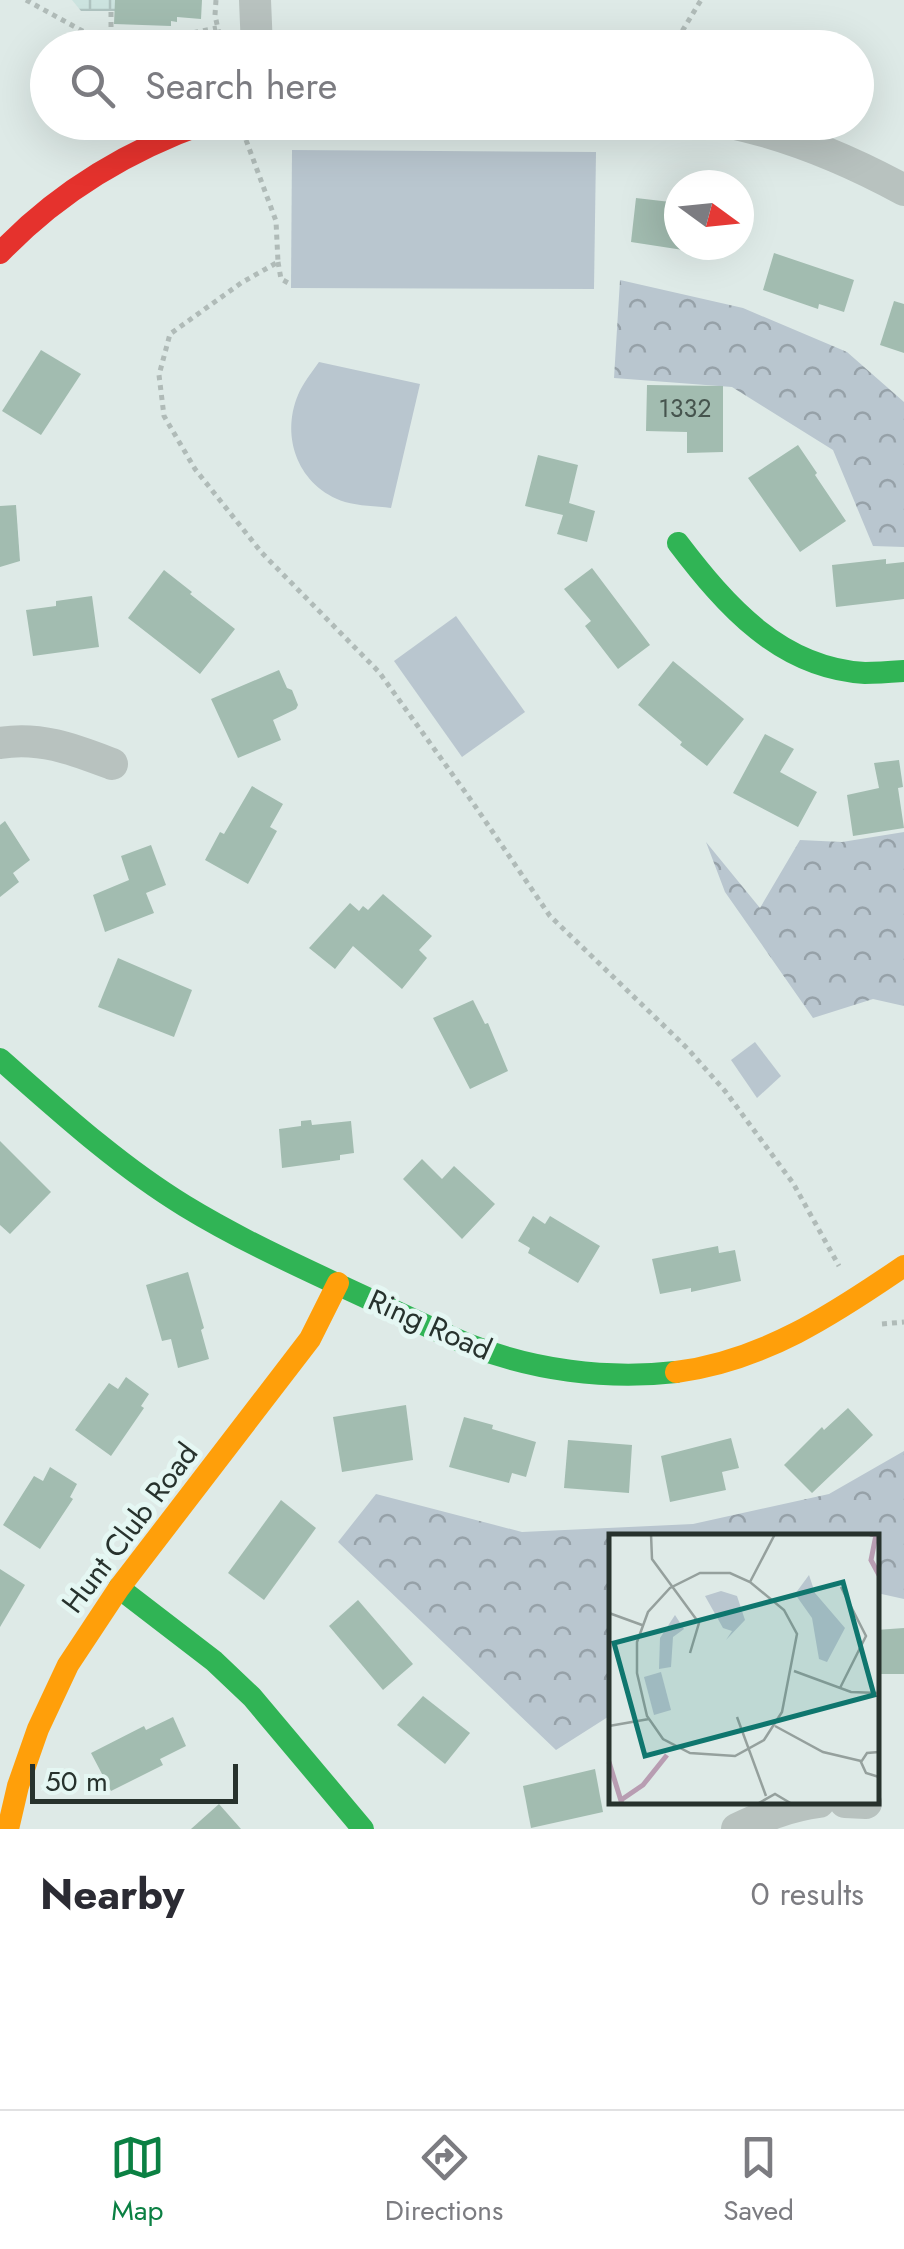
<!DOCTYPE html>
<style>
body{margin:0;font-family:Jost,sans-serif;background:#f7f7f7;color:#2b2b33}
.compass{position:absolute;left:664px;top:170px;width:90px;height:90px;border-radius:50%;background:#fff;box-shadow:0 10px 40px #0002;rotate:105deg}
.scale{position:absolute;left:30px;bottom:25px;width:208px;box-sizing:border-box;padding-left:10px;border:5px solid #27322d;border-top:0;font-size:28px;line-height:35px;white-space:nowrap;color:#27322d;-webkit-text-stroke:8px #e5f7f3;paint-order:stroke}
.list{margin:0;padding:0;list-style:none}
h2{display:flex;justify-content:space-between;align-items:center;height:130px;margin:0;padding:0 40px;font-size:42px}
h2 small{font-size:32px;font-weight:400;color:#7c7c81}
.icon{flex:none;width:55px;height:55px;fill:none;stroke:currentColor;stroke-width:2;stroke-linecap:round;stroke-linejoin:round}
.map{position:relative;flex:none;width:904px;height:1829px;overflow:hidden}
.search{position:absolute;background:#fff;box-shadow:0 10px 40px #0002;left:30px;right:30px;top:30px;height:110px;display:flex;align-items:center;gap:25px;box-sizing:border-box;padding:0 35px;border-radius:55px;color:#7c7c81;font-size:38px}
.sheet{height:280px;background:#fff}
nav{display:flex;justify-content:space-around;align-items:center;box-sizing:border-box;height:140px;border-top:2px solid #e1e1e2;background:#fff;font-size:28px;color:#7c7c81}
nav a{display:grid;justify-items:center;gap:5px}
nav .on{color:#0b8043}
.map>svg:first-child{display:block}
.green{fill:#b9c6cf}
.forest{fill:url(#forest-crowns)}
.plaza{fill:url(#plaza-grid)}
.building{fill:#a2bcb0}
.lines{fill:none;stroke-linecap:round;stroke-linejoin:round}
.path{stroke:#b0bbb8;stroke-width:5;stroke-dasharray:5 5;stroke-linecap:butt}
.street{stroke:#b8c2bf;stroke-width:32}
.fast{stroke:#30b455;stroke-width:22}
.slow{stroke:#ff9f0a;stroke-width:22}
.jam{stroke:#e5322d;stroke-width:22}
.labels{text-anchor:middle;stroke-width:10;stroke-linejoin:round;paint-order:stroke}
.number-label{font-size:25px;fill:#46544e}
.street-label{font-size:30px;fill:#27322d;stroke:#e5f7f3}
.inset-river{fill:none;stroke:#b89db2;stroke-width:5}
.inset-road{fill:none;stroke:#95a09d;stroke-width:2.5}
.view{fill:#0f766e;fill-opacity:0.15;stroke:#0f766e;stroke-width:5}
.inset-edge{fill:none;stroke:#27322d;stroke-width:5}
</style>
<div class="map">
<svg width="904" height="1829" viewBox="0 0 904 1829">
<defs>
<pattern id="forest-crowns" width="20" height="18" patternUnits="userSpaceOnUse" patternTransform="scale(2.5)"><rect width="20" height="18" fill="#b9c6cf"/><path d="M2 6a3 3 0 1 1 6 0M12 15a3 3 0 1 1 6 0" fill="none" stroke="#96a1a8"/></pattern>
<pattern id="plaza-grid" width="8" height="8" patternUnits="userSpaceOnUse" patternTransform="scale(2.5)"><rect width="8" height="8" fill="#cce3df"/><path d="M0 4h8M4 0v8" fill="none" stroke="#afc3c0"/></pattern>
</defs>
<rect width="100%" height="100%" fill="#deeae7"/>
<g class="green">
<path d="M292,150l304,2 -2,137 -303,-1z"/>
<path d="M319,362l101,22 -29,124c-15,-2 -32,-2 -46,-6 -46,-15 -65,-64 -47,-107 5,-12 14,-23 21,-33z"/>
<path d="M456,616l69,96 -63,45 -68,-96z"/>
<path d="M755,1042l26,34 -24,22 -26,-38z"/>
</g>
<g class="forest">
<path d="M620,280l123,28 104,44 57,50v145l-31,-1 -40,-96 -101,-63 -118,-9z"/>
<path d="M904,832v174l-31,-7 -60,19 -88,-126 -19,-50 54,66 40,-68 42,2z"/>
<path d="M904,1451v148l-27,-6 -1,-57h-264l-1,179 -55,35 -218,-208 38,-48 146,38 171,-8 136,-30z"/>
</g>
<path class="plaza" d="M72,0h43v11h-34z"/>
<g class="building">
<path d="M115,0h87l-1,19 -24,-2v5l-6,-1v5l-57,-2z"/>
<path d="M636,198l43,5v42h33l-1,5 -14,-2 -1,4 -65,-10z"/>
<path d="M774,253l80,27 -10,32 -25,-8 -1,5 -55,-19z"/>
<path d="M894,301l10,3v49l-24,-8z"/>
<path d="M41,350l40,24 -40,61 -39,-24z"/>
<path d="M647,385l76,1v66l-36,1v-21l-41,-1z"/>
<path d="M798,445l19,28 -2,2 31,46 -46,31 -52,-74z"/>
<path d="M538,455l40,10 -9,38 26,8 -8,31 -30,-8 6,-19 -38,-9z"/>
<path d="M16,505l4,56 -20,6v-61z"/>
<path d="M886,559v5l18,-2v37l-68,8 -4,-42z"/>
<path d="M592,568l58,77 -32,24 -33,-43 6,-5 -27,-32z"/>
<path d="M164,570l28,22 -2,2 45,35 -35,45 -72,-56z"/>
<path d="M92,596l7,51 -66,9 -7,-46 30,-4v-5z"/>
<path d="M673,661l71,58 -37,47 -27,-21 2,-3 -44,-37z"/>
<path d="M279,670l8,18 5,2 6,15 -2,4 -23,11 8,20 -43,18 -27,-59z"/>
<path d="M765,734l29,15 -14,23 37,20 -19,35 -65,-34z"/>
<path d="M899,760l4,27 -5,1 6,40 -51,8 -6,-41 32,-7 -5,-25z"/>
<path d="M252,786l31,18 -13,23 7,4 -29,53 -43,-24 15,-28 4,2z"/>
<path d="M5,821l25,39 -17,13 6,9 -19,15v-72z"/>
<path d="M151,845l15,40 -20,8 8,20 -49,19 -12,-37 36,-15 -8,-24z"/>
<path d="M383,894l49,42 -13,14 8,8 -25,31 -49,-43 -18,23 -26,-21 41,-45 9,8 4,-5 5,4z"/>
<path d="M118,958l74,32 -18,47 -76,-30z"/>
<path d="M473,1000l12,24 3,-1 20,48 -38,18 -37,-71z"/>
<path d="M311,1120l1,5 39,-4 3,32 -14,2v5l-58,8 -3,-39 22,-3v-5z"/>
<path d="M0,1141l51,51 -41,42 -10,-9z"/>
<path d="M422,1159l20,20 12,-13 41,38 -33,35 -59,-60z"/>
<path d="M533,1216l12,8 5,-8 50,30 -22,37 -50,-30 2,-5 -12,-7z"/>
<path d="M718,1246l1,7 16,-3 6,31 -50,11v-4l-31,6 -8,-35z"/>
<path d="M188,1272l16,56 -3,2 8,29 -31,9 -7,-29 -9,2 -16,-56z"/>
<path d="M126,1377l23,17 -8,12 3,2 -33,48 -36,-26 34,-47 9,6z"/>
<path d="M406,1405l7,55 -71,12 -9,-55z"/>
<path d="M848,1408l25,27 -61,58 -28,-28 38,-38 2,3z"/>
<path d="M464,1417l29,8 -1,4 44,13 -10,35 -14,-4 -3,10 -60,-16z"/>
<path d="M731,1438l8,30 -17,4 4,18 -56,12 -9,-46z"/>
<path d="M568,1440l64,5 -3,48 -65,-5z"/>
<path d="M50,1467l27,17 -7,13 3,2 -33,50 -37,-24 31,-49 9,5z"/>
<path d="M281,1500l35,28 -52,72 -36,-27z"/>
<path d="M0,1569l25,16 -25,42z"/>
<path d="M358,1600l55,64 -30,26 -54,-64z"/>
<path d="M904,1628v46h-28v-44z"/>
<path d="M423,1696l47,37 -25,31 -48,-39z"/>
<path d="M173,1717l13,29 -26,13 3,6 -52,26 -20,-38 53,-27 2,4z"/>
<path d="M595,1769l8,43 -72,16 -8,-42z"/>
<path d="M219,1804l22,25h-50z"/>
</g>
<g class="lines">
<g class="path">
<path d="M26,0l62,34 31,13 98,-19"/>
<path d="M216,0l-1,15 7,33"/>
<path d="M111,12v32"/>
<path d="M672,48l29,-48"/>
<path d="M246,140l30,81 2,41 -37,21 -71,51 -11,41 5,41 31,53 67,84 117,119 94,131 77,113 137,132 38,43 68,92 46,83"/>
<path d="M278,262l3,17 11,6"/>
<path d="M882,1324l22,-2"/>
</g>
<g class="street">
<path d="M255,0l2,48"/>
<path d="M727,122c62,13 122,38 177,68"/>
<path d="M0,743c40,-7 75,7 112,21"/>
<path d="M845,1802l21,1"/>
<path d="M737,1829c27,-13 52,-23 82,-27"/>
</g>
<g class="fast">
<path d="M678,543c48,63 102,125 187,130 13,0 26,-1 39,-2"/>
<path d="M0,1059c59,52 118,106 185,147 59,36 122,64 184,93 33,15 65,31 98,45 65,26 139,36 209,28"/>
<path d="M119,1588l95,73 38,36 111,132"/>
</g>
<g class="slow">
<path d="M676,1372c87,-11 158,-58 228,-106"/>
<path d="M8,1829l10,-43 20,-57 30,-64 51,-77 191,-249 28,-56"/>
</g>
<path class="jam" d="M0,253c59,-62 128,-103 208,-131"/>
</g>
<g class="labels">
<g class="number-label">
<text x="685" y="417">1332</text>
</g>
<g class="street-label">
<text transform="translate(430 1325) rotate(24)" y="10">Ring Road</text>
<text transform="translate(130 1528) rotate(-53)" y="10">Hunt Club Road</text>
</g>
</g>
<g transform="translate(609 1534)">
<rect width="270" height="270" fill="#deeae7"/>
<path d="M52,138l10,38 -17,5 -10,-38z" fill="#b9c6cf"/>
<path d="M200,41l6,18 30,35 -18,34 -8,-3 -7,-41 -17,-24zM112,57l16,5 8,24 -19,20 6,-9 -9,-3 -18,-32zM66,81l9,14 -11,8 -2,30 -12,2 1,-31z" fill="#b9c6cf"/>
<path class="inset-river" d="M261,0l6,1 -5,25 8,15M0,228l13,42M12,266l22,-15 24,-30"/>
<path class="inset-road" d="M42,0l1,25 47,64 -9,30M91,39h30l20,9 34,28 13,24 -15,78 -18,28 -29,16 -45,-3 -27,-14 -16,-23 -10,-43v-31l11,-30 22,-24zM141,48l25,-48M0,79l33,12M185,137l57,21 28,1M231,154l26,-52 -25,-49M128,183l29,79M0,192l40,-7M166,192l48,26 38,9M270,218l-12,1 -6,9 5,11 13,4M148,270l18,-10 17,10"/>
<path class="view" d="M234,48l31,113 -229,61 -31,-113z"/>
<rect width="270" height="270" class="inset-edge"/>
</g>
</svg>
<svg class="compass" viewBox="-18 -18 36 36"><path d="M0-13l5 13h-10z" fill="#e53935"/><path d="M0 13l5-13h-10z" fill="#7c7c81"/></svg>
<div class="scale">50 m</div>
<div class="search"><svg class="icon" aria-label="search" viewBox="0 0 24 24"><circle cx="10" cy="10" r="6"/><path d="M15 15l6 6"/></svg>Search here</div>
</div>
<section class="sheet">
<h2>Nearby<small>0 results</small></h2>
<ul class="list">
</ul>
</section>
<nav>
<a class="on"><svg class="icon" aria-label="map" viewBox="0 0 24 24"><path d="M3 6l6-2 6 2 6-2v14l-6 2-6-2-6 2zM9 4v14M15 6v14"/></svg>Map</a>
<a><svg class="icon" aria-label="directions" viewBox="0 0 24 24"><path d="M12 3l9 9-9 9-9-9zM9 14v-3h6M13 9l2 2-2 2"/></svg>Directions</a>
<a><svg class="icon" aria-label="saved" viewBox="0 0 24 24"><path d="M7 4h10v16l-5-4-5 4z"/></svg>Saved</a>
</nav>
